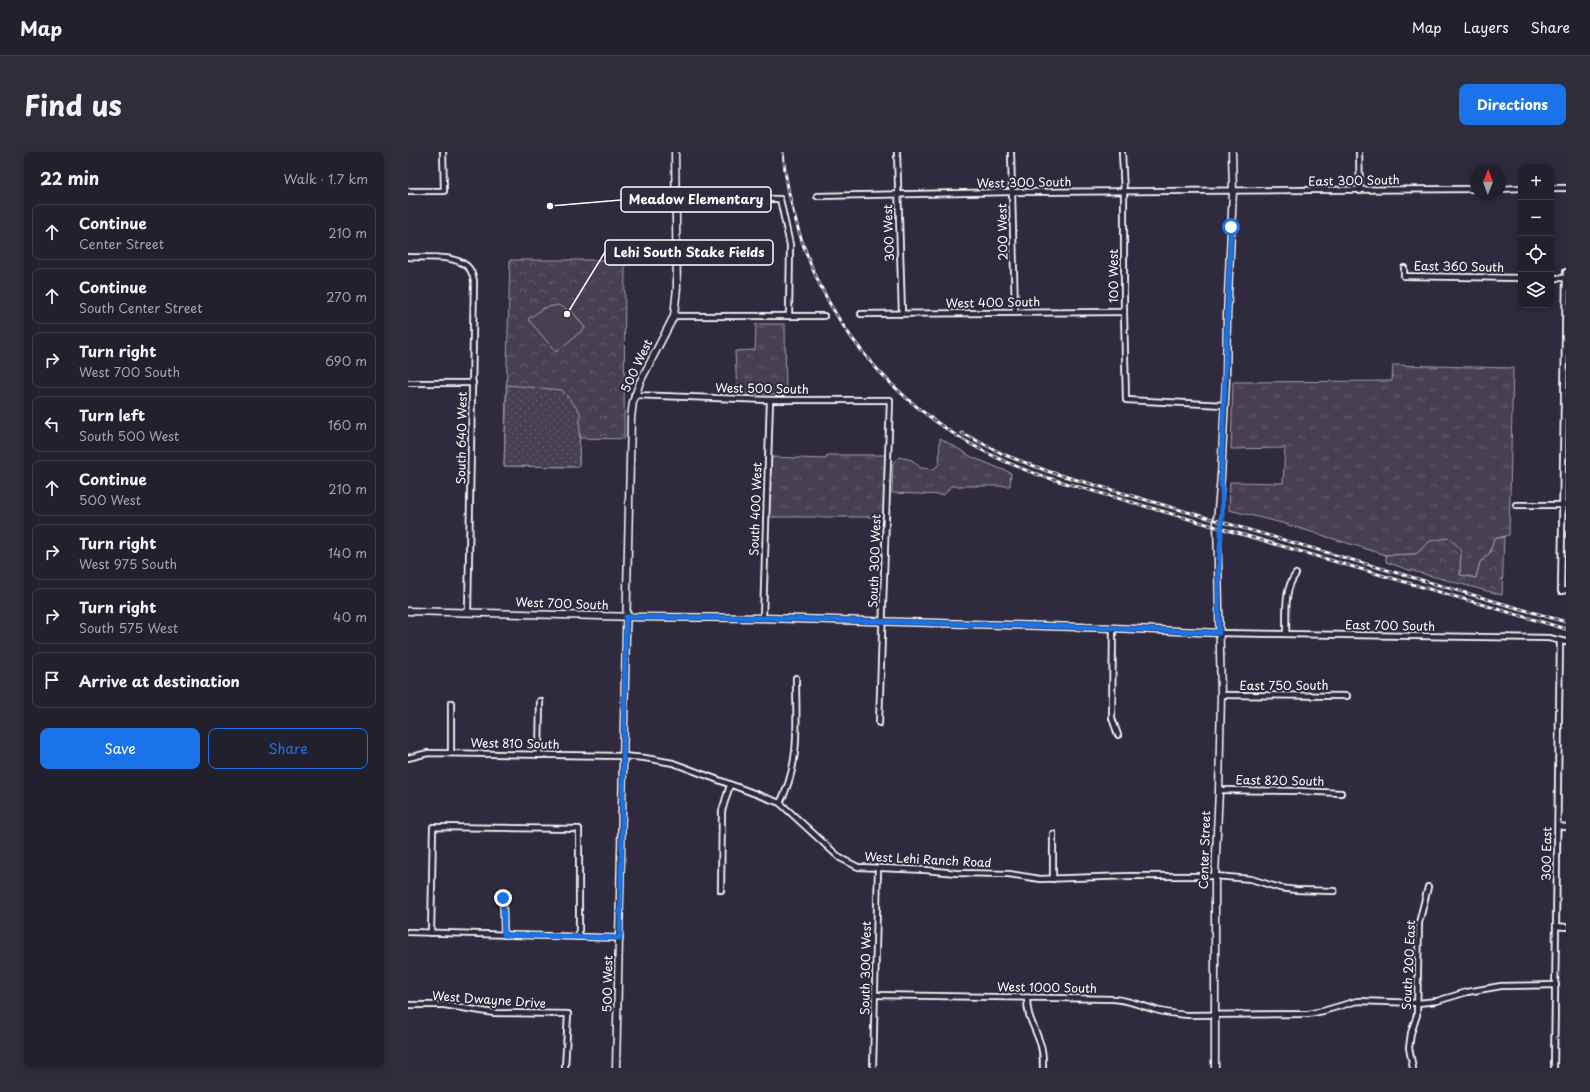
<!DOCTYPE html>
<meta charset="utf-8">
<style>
body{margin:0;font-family:"Playpen Sans",sans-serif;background:#2f2d3a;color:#f1f3f6}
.controls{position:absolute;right:12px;top:12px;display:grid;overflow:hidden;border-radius:8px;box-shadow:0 2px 10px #0003}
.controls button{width:36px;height:36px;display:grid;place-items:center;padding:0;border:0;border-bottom:1px solid #403e4a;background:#23202e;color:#f1f3f6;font:20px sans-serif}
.compass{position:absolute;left:1062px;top:12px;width:36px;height:36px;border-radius:50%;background:#23202e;box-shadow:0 2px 10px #0003;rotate:1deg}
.stop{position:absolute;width:12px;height:12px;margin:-9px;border:3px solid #1a73e8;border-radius:50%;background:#fff}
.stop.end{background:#1a73e8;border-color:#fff;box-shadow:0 1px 4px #0008}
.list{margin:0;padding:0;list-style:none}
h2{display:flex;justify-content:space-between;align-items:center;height:52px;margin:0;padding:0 16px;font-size:17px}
h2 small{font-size:13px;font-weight:400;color:#a3a3aa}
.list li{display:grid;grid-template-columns:26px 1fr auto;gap:12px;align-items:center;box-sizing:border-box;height:56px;margin:0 8px 8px;padding:0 8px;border:1px solid #403e4a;border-radius:8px}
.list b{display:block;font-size:15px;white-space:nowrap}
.list p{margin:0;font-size:13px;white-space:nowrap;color:#a3a3aa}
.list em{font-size:13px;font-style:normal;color:#a3a3aa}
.actions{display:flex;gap:8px;padding:12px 16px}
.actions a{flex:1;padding:9px 0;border:1px solid #1a73e8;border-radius:8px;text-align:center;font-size:14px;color:#1a73e8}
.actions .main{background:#1a73e8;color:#fff}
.icon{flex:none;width:22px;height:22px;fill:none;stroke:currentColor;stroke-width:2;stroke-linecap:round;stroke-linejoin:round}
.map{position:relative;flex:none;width:1158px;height:916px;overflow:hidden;border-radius:8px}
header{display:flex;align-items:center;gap:24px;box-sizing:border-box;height:56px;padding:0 20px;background:#23202e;border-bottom:1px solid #403e4a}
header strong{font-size:19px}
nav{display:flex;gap:22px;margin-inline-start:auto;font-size:14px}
.intro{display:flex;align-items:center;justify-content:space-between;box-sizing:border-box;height:96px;padding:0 24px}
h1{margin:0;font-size:28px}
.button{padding:10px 18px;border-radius:8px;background:#1a73e8;color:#fff;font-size:14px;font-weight:700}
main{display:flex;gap:24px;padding:0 24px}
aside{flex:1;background:#23202e;border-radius:8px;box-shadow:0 2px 10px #0003}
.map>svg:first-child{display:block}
.grass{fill:url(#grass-tufts);stroke:#a2a0a8}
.forest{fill:url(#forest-crowns);stroke:#a2a0a8}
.garden{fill:url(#garden-dots);stroke:#a2a0a8}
.pitch{fill:#464152;stroke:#a2a0a8}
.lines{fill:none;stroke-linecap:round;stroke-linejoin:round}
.minor-casing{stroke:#fff;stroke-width:8}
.tertiary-casing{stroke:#fff;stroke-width:9}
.minor{stroke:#2f2a3d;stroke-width:4.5}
.tertiary{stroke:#2f2a3d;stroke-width:6}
.rail-casing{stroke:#fff;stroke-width:3}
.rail{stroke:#2f2a3d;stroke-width:1.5;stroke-dasharray:4.5;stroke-linecap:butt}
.route{stroke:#1a73e8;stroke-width:5}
.labels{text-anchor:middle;stroke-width:4;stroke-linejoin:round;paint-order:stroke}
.street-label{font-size:12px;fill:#fff;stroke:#2f2a3d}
.leader{fill:none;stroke:#fff;stroke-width:1.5}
.callout-dot{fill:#fff;stroke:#2f2a3d;stroke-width:1.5}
.callout{fill:#2f2a3d;stroke:#fff;stroke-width:1.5}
.callout-label{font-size:13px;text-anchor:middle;font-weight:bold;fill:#fff}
</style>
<header>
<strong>Map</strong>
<nav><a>Map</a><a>Layers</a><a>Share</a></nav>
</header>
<div class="intro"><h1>Find us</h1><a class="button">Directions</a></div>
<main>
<aside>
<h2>22 min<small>Walk · 1.7 km</small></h2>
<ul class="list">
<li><svg class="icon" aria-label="ahead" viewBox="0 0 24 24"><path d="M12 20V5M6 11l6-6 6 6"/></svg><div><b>Continue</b><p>Center Street</p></div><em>210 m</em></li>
<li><svg class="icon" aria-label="ahead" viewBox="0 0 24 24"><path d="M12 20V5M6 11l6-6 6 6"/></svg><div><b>Continue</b><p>South Center Street</p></div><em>270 m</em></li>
<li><svg class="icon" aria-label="right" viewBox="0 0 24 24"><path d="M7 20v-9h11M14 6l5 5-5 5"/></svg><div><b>Turn right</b><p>West 700 South</p></div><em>690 m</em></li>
<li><svg class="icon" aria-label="left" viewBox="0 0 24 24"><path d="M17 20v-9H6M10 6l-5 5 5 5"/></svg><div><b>Turn left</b><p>South 500 West</p></div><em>160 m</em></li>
<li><svg class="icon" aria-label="ahead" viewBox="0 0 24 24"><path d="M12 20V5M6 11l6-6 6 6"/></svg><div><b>Continue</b><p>500 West</p></div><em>210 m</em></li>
<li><svg class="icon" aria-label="right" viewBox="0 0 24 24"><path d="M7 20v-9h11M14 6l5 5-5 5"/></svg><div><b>Turn right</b><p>West 975 South</p></div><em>140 m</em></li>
<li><svg class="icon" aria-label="right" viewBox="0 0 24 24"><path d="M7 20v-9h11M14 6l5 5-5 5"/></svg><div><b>Turn right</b><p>South 575 West</p></div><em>40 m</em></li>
<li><svg class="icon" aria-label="arrive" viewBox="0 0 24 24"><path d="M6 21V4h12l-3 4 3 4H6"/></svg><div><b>Arrive at destination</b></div></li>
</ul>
<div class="actions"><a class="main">Save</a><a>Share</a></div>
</aside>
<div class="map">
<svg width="1158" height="916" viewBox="0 0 1158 916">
<defs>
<pattern id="grass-tufts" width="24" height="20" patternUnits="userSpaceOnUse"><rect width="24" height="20" fill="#464152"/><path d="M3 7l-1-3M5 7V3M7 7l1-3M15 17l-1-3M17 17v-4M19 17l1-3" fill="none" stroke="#625e6c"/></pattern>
<pattern id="forest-crowns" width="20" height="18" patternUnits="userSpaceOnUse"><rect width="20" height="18" fill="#464152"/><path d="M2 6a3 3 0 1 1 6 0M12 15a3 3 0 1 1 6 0" fill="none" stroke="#625e6c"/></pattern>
<pattern id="garden-dots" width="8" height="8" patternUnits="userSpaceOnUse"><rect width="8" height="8" fill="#464152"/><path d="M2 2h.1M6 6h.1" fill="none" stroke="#625e6c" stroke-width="1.8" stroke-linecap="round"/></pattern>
</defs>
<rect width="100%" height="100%" fill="#2f2a3d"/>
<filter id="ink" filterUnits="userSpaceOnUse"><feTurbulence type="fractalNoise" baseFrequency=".025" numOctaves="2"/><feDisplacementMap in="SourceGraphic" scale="8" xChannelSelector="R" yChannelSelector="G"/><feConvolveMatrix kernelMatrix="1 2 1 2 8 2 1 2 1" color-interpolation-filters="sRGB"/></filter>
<g filter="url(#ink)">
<g class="grass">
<path d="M348,172h29l1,71 -49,-2 -2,-42 20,-1z"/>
<path d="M985,213l120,3 -4,167 -15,4 -4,14 -10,9 -4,16 -16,-3 1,-26 -31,-8 -14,13 -30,1 -104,-32 -53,-13 1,-28 53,1 2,-35 -54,1 2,-67 159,-1z"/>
<path d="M532,286l32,19 39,16 -1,13h-59l-7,9 -52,-2 1,-30 6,-6 13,3 9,8 13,1 5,-5z"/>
<path d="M419,303h58l-1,62h-115l2,-60 55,2z"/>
</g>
<g class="forest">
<path d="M102,108h115l-1,179 -45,-1v29l-75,-1z"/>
<path d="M1096,385l-2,58 -93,-25 -23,-8v-7l30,-1 14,-13 19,-3 12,11 -1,26 16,3 4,-16 10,-9 4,-14z"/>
</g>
<path class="garden" d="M99,233l55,5 18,22 -1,55 -75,-1z"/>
<path class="pitch" d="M150,153l15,7 12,16 -29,24 -28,-33 16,-11z"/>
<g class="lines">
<g class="minor-casing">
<g id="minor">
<path d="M489,0l5,162"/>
<path d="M603,0l4,160"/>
<path d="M714,0l2,40v120l2,88 98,5"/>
<path d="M951,0l1,39"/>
<path d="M1143,36h15"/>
<path d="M1092,37l21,-1"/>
<path d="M0,39h36l-1,-39"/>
<path d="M409,44l196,-4 463,-3"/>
<path d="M267,46l105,1 10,46 -1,71"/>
<path d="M0,105c17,1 46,-3 60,10 4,4 5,10 6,14l-6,331"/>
<path d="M996,116v8l117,2"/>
<path d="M1158,120l-5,319 5,-1"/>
<path d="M1143,126h15"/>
<path d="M453,162l263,-2"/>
<path d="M266,164h150"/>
<path d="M0,231h65"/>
<path d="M226,243l136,5h120l-11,323"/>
<path d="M1108,353h50"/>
<path d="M355,466l7,-218"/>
<path d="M705,476l-1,90 6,17"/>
<path d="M811,481l330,5 17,4"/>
<path d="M878,482c1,-20 -3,-44 10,-60"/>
<path d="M813,543l126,1"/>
<path d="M43,551v50"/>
<path d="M131,603l1,-54"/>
<path d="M0,606l20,-5 195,3 22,2 28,5 107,40 60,55 18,9 68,3 30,3 53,1 31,5 90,-3h85l36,3 29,9 16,2 38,1"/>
<path d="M811,638l79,1 43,2"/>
<path d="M372,651c21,-40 16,-81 16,-125"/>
<path d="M1150,674l8,1"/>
<path d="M645,727v-45"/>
<path d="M313,738l1,-79 8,-26"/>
<path d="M95,746l1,37"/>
<path d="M1148,774l10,1"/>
<path d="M0,780l212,6"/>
<path d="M23,781l2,-106 146,2v108"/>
<path d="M467,843l239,4c15,1 28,7 42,11 10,3 21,4 31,5l121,-1 15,-3 34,-10 61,2 19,-2 30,-9 34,-6 55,-1"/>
<path d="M619,846c0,19 6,25 12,42 4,9 4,18 4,28"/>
<path d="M0,853h36l50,8 74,1 -3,54"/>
<path d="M465,916l5,-200"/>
<path d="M1005,916l-4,-20 2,-15 6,-18 2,-92 9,-36"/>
<path d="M1146,916l6,-427"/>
</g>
</g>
<g class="tertiary-casing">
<g id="tertiary">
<path d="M0,459l229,6 126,1 350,10 106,5"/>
<path d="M208,916l15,-650 2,-16 7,-20 34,-66 3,-28 -2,-136"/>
<path d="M807,916v-192l4,-86 2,-95 -4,-174 4,-45 5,-96 1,-64 6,-125 -1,-39"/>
</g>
</g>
<use href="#minor" class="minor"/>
<use href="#tertiary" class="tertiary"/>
<g class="rail-casing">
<g id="rail">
<path d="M375,0c2,27 8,54 16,80 37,119 129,206 246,245l521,152"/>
<path d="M554,281l43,22 45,17 516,150"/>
</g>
</g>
<use href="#rail" class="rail"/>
</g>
</g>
<g class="lines" filter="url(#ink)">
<path class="route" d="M95,746l1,37 116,3 6,-321 137,1 350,10 106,5c0,-24 -2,-48 0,-71 2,-28 5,-57 2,-86l10,-249"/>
</g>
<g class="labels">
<g class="street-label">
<text transform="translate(946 29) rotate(-1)" y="4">East 300 South</text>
<text transform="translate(616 31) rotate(-1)" y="4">West 300 South</text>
<text transform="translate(595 80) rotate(-91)" y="4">200 West</text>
<text transform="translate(481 81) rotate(-92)" y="4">300 West</text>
<text transform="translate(1051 115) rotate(1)" y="4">East 360 South</text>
<text transform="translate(706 124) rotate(-90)" y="4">100 West</text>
<text transform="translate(585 151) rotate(-1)" y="4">West 400 South</text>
<text transform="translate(229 214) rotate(-65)" y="4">500 West</text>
<text transform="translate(354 237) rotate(1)" y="4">West 500 South</text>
<text transform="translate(54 286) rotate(-89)" y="4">South 640 West</text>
<text transform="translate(348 357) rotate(-88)" y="4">South 400 West</text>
<text transform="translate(467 409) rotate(-88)" y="4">South 300 West</text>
<text transform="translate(154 452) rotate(2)" y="4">West 700 South</text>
<text transform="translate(982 474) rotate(1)" y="4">East 700 South</text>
<text x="876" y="538">East 750 South</text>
<text transform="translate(107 592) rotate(1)" y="4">West 810 South</text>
<text transform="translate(872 629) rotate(1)" y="4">East 820 South</text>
<text transform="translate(797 698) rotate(-88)" y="4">Center Street</text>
<text transform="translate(1139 702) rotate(-89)" y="4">300 East</text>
<text transform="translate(520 708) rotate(3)" y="4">West Lehi Ranch Road</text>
<text transform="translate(1001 813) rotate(-87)" y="4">South 200 East</text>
<text transform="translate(458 816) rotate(-89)" y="4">South 300 West</text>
<text transform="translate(200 832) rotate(-89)" y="4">500 West</text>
<text transform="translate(639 836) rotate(1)" y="4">West 1000 South</text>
<text transform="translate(81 848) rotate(4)" y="4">West Dwayne Drive</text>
</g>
</g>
<path class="leader" d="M142 54L213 48M159 162L197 100"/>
<g class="callout-dot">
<circle cx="142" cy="54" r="4"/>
<circle cx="159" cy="162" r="4"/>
</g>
<g class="callout">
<rect x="213" y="35" width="150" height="25" rx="4"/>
<rect x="197" y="88" width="168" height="25" rx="4"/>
</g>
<g class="callout-label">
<text x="288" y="52">Meadow Elementary</text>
<text x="281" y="105">Lehi South Stake Fields</text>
</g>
</svg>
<div class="controls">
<button>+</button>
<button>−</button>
<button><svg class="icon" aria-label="locate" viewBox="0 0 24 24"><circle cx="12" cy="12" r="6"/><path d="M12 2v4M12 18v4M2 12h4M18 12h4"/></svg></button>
<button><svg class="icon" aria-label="layers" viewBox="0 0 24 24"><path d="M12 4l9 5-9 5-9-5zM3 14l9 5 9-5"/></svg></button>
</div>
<svg class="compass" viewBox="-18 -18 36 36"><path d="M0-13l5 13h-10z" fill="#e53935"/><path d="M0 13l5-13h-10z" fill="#a3a3aa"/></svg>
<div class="stop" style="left:823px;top:75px"></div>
<div class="stop end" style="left:95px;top:746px"></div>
</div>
</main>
